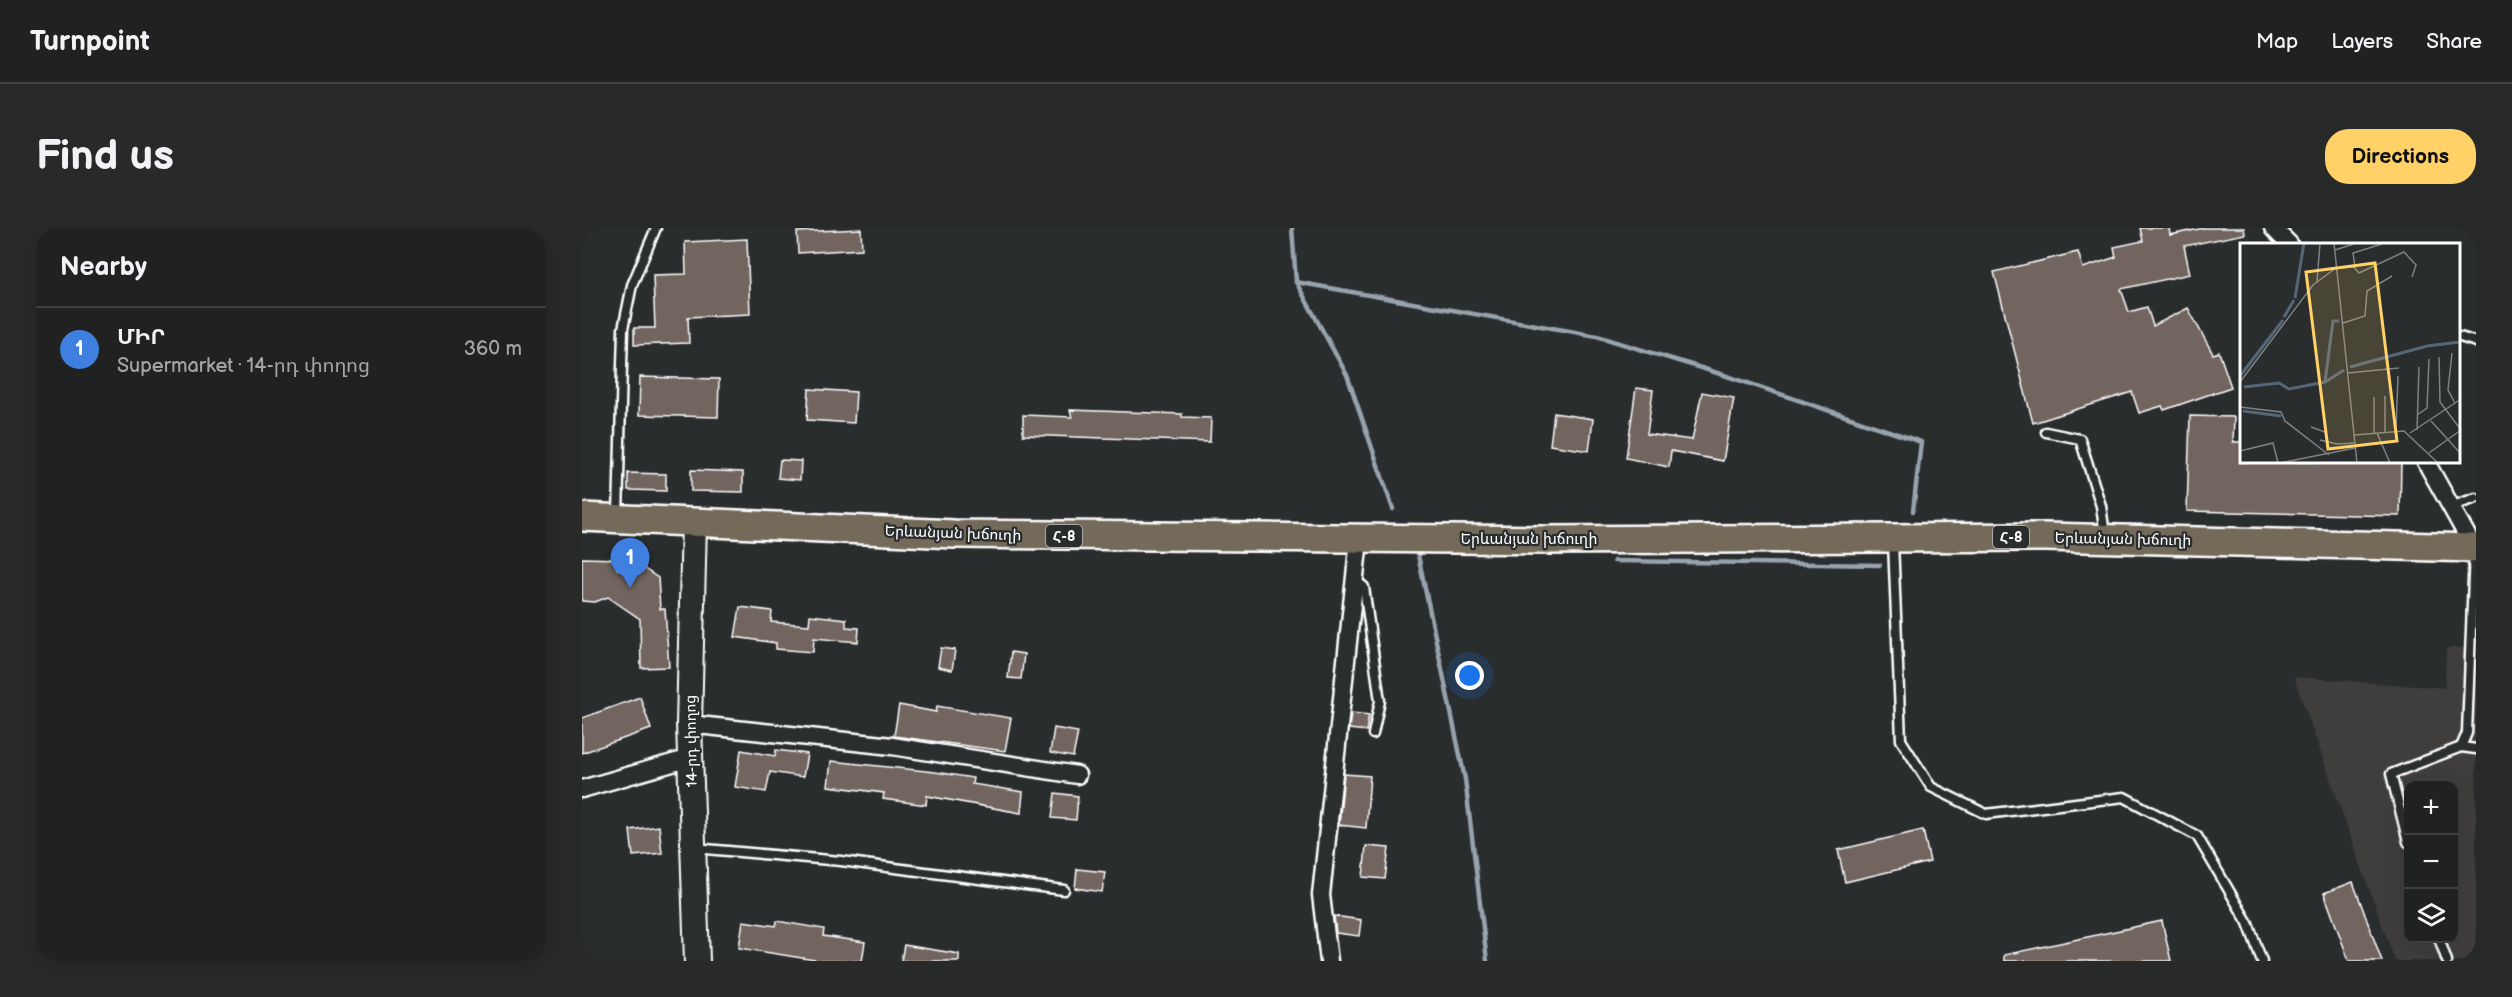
<!DOCTYPE html>
<meta charset="utf-8">
<style>
body{margin:0;font-family:"Balsamiq Sans","Noto Sans Armenian",sans-serif;background:#282a2a;color:#f1f3f6}
.controls{position:absolute;right:18px;bottom:18px;display:grid;overflow:hidden;border-radius:12px;box-shadow:0 6px 24px #0002}
.controls button{width:54px;height:54px;display:grid;place-items:center;padding:0;border:0;border-bottom:2px solid #3d3f40;background:#202222;color:#f1f3f6;font:30px sans-serif}
.you{position:absolute;left:888px;top:448px;width:21px;height:21px;margin:-15px;border:4px solid #fff;border-radius:50%;background:#1a73e8;box-shadow:0 0 0 9px #1a73e833}
.badge{display:grid;place-items:center;width:39px;height:39px;border-radius:50%;background:#ffd166;color:#fff;font-size:20px;font-weight:700}
.pin{position:absolute;translate:-50% -50px;filter:drop-shadow(0 2px 3px #0008)}
.pin::after{content:'';position:absolute;top:32px;width:21px;height:18px;background:inherit;clip-path:polygon(0 0,100% 0,50% 100%)}
.list{margin:0;padding:0;list-style:none}
h2{display:flex;justify-content:space-between;align-items:center;height:78px;margin:0;padding:0 24px;font-size:26px}
h2 small{font-size:20px;font-weight:400;color:#a2a4a5}
.list li{display:grid;grid-template-columns:39px 1fr auto;gap:18px;align-items:center;box-sizing:border-box;height:84px;padding:0 24px;border-top:2px solid #3d3f40}
.list b{display:block;font-size:22px;white-space:nowrap}
.list p{margin:0;font-size:20px;white-space:nowrap;color:#a2a4a5}
.list em{font-size:20px;font-style:normal;color:#a2a4a5}
.icon{flex:none;width:33px;height:33px;fill:none;stroke:currentColor;stroke-width:2;stroke-linecap:round;stroke-linejoin:round}
.map{position:relative;flex:none;width:1894px;height:733px;overflow:hidden;border-radius:24px}
header{display:flex;align-items:center;gap:36px;box-sizing:border-box;height:84px;padding:0 30px;background:#202222;border-bottom:2px solid #3d3f40}
header strong{font-size:28px}
nav{display:flex;gap:33px;margin-inline-start:auto;font-size:21px}
.intro{display:flex;align-items:center;justify-content:space-between;box-sizing:border-box;height:144px;padding:0 36px}
h1{margin:0;font-size:42px}
.button{padding:15px 27px;border-radius:24px;background:#ffd166;color:#111;font-size:21px;font-weight:700}
main{display:flex;gap:36px;padding:0 36px}
aside{flex:1;background:#202222;border-radius:24px;box-shadow:0 6px 24px #0002}
.map>svg:first-child{display:block}
.built{fill:#403e3d;fill-rule:evenodd}
.lines{fill:none;stroke-linecap:round;stroke-linejoin:round}
.stream{stroke:#98a4ad;stroke-width:4.5}
.building{fill:#72655f;stroke:#fff;stroke-width:1.5}
.lane-casing{stroke:#fff;stroke-width:13}
.street-casing{stroke:#fff;stroke-width:21}
.secondary-casing{stroke:#fff;stroke-width:28}
.primary-casing{stroke:#fff;stroke-width:32}
.lane{stroke:#2a2d2e;stroke-width:8}
.street{stroke:#2a2d2e;stroke-width:16}
.secondary{stroke:#2a2d2e;stroke-width:24}
.primary{stroke:#736a5a;stroke-width:27}
.labels{text-anchor:middle;stroke-width:4.5;stroke-linejoin:round;paint-order:stroke}
.shield{fill:#2a2d2e;stroke:#bfc0c0;stroke-width:1.5}
.shield-label{font-size:14px;font-weight:bold;fill:#fff}
.street-label{font-size:15px;fill:#fff;stroke:#2a2d2e}
.inset-river{fill:none;stroke:#546777;stroke-width:3}
.inset-road{fill:none;stroke:#7f8182;stroke-width:1.5}
.view{fill:#ffd166;fill-opacity:0.15;stroke:#ffd166;stroke-width:3}
.inset-edge{fill:none;stroke:#fff;stroke-width:3}
</style>
<header>
<strong>Turnpoint</strong>
<nav><a>Map</a><a>Layers</a><a>Share</a></nav>
</header>
<div class="intro"><h1>Find us</h1><a class="button">Directions</a></div>
<main>
<aside>
<h2>Nearby<small></small></h2>
<ul class="list">
<li><span class="badge" style="background:#3f7fe0">1</span><div><b>ՄԻՐ</b><p>Supermarket · 14-րդ փողոց</p></div><em>360 m</em></li>
</ul>
</aside>
<div class="map">
<svg width="1894" height="733" viewBox="0 0 1894 733">
<rect width="100%" height="100%" fill="#2a2d2e"/>
<filter id="ink" filterUnits="userSpaceOnUse"><feTurbulence type="fractalNoise" baseFrequency=".0167" numOctaves="2"/><feDisplacementMap in="SourceGraphic" scale="12" xChannelSelector="R" yChannelSelector="G"/><feConvolveMatrix kernelMatrix="1 2 1 2 8 2 1 2 1" color-interpolation-filters="sRGB"/></filter>
<g filter="url(#ink)">
<path class="built" d="M1864,420h30v313h-81l-101,-284 151,11zM1826,558h46v152h-46z"/>
<g class="lines">
<g class="stream">
<path d="M710,0l4,54 51,93 46,134"/>
<path d="M714,54l301,54 130,40 194,66 -8,69"/>
<path d="M836,327l47,224 22,182"/>
<path d="M1032,333l266,4"/>
</g>
</g>
<g class="building">
<path d="M1558,0h29l1,7 34,-7h40l1,6 -61,12 6,28 -69,15 8,23 18,-5 6,19 35,-18 25,46 6,-2 12,35 -67,23 -2,-4 -23,7 -7,-21 -99,31 -39,-151 84,-20 5,16 33,-11 -2,-10 29,-6z"/>
<path d="M279,1l1,20 -64,4 -1,-21z"/>
<path d="M165,11l3,75 -62,3 1,26 -55,2v-17h21l-2,-53 33,-1 -1,-32z"/>
<path d="M58,149l79,2 -1,38 -79,-2z"/>
<path d="M1054,160l17,2 -6,44 45,6 10,-48 32,6 -11,63 -52,-10 -2,16 -43,-9z"/>
<path d="M227,161l47,3 -2,31 -47,-3z"/>
<path d="M488,182l112,4v3l29,1 -1,24 -187,-7v-20l49,2z"/>
<path d="M972,185l39,6 -4,32 -39,-6z"/>
<path d="M1608,188l44,1 -1,25h9v20h159l-1,54 -213,-5z"/>
<path d="M198,232l21,1 -1,19 -22,-2z"/>
<path d="M109,242l52,2v20l-52,-1z"/>
<path d="M46,245l38,1v17l-38,-1z"/>
<path d="M0,330l37,1 -2,10 20,-5 21,14 2,31h5l4,58 -28,1 -1,-49 -32,-22 -13,5 -13,-1z"/>
<path d="M158,379l32,4 -1,11 38,3 1,-10 36,4v8l13,1 -1,14 -44,-4 -1,14 -37,-3v-6l-41,-6z"/>
<path d="M359,420l14,2 -3,20 -14,-3z"/>
<path d="M429,424l13,2 -3,25 -13,-1z"/>
<path d="M58,469l11,32 -69,24v-35z"/>
<path d="M317,477l37,7 1,-6 74,12 -6,33 -111,-15z"/>
<path d="M769,485l18,2 -3,16 -17,-2z"/>
<path d="M472,500l24,4 -5,25 -23,-4z"/>
<path d="M159,522l34,6 1,-6 31,4 -4,23 -33,-5 -4,20 -31,-5z"/>
<path d="M249,533l104,11 38,6 -1,6 51,8 -2,21 -94,-17 -1,9 -43,-6 1,-6 -56,-7z"/>
<path d="M762,546l26,2 -4,52 -27,-3z"/>
<path d="M473,565l23,3 -2,24 -24,-2z"/>
<path d="M77,598l3,27 -29,3 -3,-26z"/>
<path d="M1341,602l7,32 -85,20 -7,-32z"/>
<path d="M784,618l23,2 -4,31 -22,-2z"/>
<path d="M495,641l28,3 -3,20 -27,-4z"/>
<path d="M1771,654l29,79h-33l-25,-68z"/>
<path d="M752,688l27,4 -2,16 -23,-3z"/>
<path d="M161,693l33,5 1,-5 47,8 -1,7 42,6 -3,19h-41l-82,-13z"/>
<path d="M1580,693l9,40h-167v-6z"/>
<path d="M322,717l55,9v7h-58z"/>
</g>
<g class="lines">
<g class="lane-casing">
<g id="lane">
<path d="M1878,109l16,5"/>
<path d="M1464,204l34,7 21,67 4,29"/>
<path d="M1868,279l26,-9"/>
<path d="M36,288l5,-187 9,-44 24,-57"/>
<path d="M1311,314l8,198 30,47 55,27 138,-17 73,39 51,87 14,38"/>
<path d="M773,352l9,7 16,114 -7,33"/>
<path d="M1879,519l15,2"/>
<path d="M1826,614l-17,-68 70,-27 6,-14 7,-182"/>
<path d="M112,620l147,13 223,29"/>
<path d="M1857,710l8,23"/>
</g>
</g>
<g class="street-casing">
<g id="street">
<path d="M1691,0l16,16"/>
<path d="M1844,234l48,86"/>
<path d="M107,496l203,22 185,29"/>
<path d="M0,561l108,-31"/>
<path d="M747,733l-8,-66 38,-356"/>
</g>
</g>
<g class="secondary-casing">
<path id="secondary" d="M112,294l-5,202 8,237"/>
</g>
<g class="primary-casing">
<path id="primary" d="M0,289l372,17 593,6 498,-3 431,11"/>
</g>
<use href="#lane" class="lane"/>
<use href="#street" class="street"/>
<use href="#secondary" class="secondary"/>
<use href="#primary" class="primary"/>
</g>
</g>
<g class="labels">
<g class="shield">
<rect x="464" y="297" width="36" height="22" rx="4.5"/>
<rect x="1411" y="298" width="36" height="22" rx="4.5"/>
</g>
<g class="shield-label">
<text x="482" y="313">Հ-8</text>
<text x="1429" y="314">Հ-8</text>
</g>
<g class="street-label">
<text transform="translate(371 305) rotate(2)" y="5">Երևանյան խճուղի</text>
<text x="947" y="316">Երևանյան խճուղի</text>
<text transform="translate(1541 311) rotate(1)" y="5">Երևանյան խճուղի</text>
<text transform="translate(109 513) rotate(-91)" y="5">14-րդ փողոց</text>
</g>
</g>
<g transform="translate(1658 15)">
<rect width="220" height="220" fill="#2a2d2e"/>
<path class="inset-river" d="M55,55l9,-55M44,74l10,-17M110,124l77,-21 33,-4M0,133l43,-56M85,139l8,-61h6M4,144l35,-4 10,6 36,-7 19,-12M3,168l38,5"/>
<path class="inset-road" d="M94,0l23,220M95,7l22,-7M115,24l-2,-14 29,-9M77,39l3,-39M103,80l22,-7 2,-25 25,-15M212,110l-4,37 7,13M199,114l1,45 21,28M108,130l51,-5M0,139l73,-97 23,-17 18,-1 5,6 45,-21 12,13 -4,12M145,153v36M0,164l41,5 4,9 44,34M177,172l10,-7 2,-49M191,178l30,33M71,184l14,5 2,9M156,187l2,-54M177,187l2,-63M134,190v-36M137,190l13,30M170,190l51,-34M114,192l50,-4 34,32M80,197l17,4 17,-1M0,208l33,-8 5,20M189,210l32,-23M40,220l75,-15"/>
<path class="view" d="M135,20l22,178 -69,8 -22,-177z"/>
<rect width="220" height="220" class="inset-edge"/>
</g>
</svg>
<div class="controls">
<button>+</button>
<button>−</button>
<button><svg class="icon" aria-label="layers" viewBox="0 0 24 24"><path d="M12 4l9 5-9 5-9-5zM3 14l9 5 9-5"/></svg></button>
</div>
<div class="you"></div>
<div class="pin badge" style="left:48px;top:360px;background:#3f7fe0">1</div>
</div>
</main>
